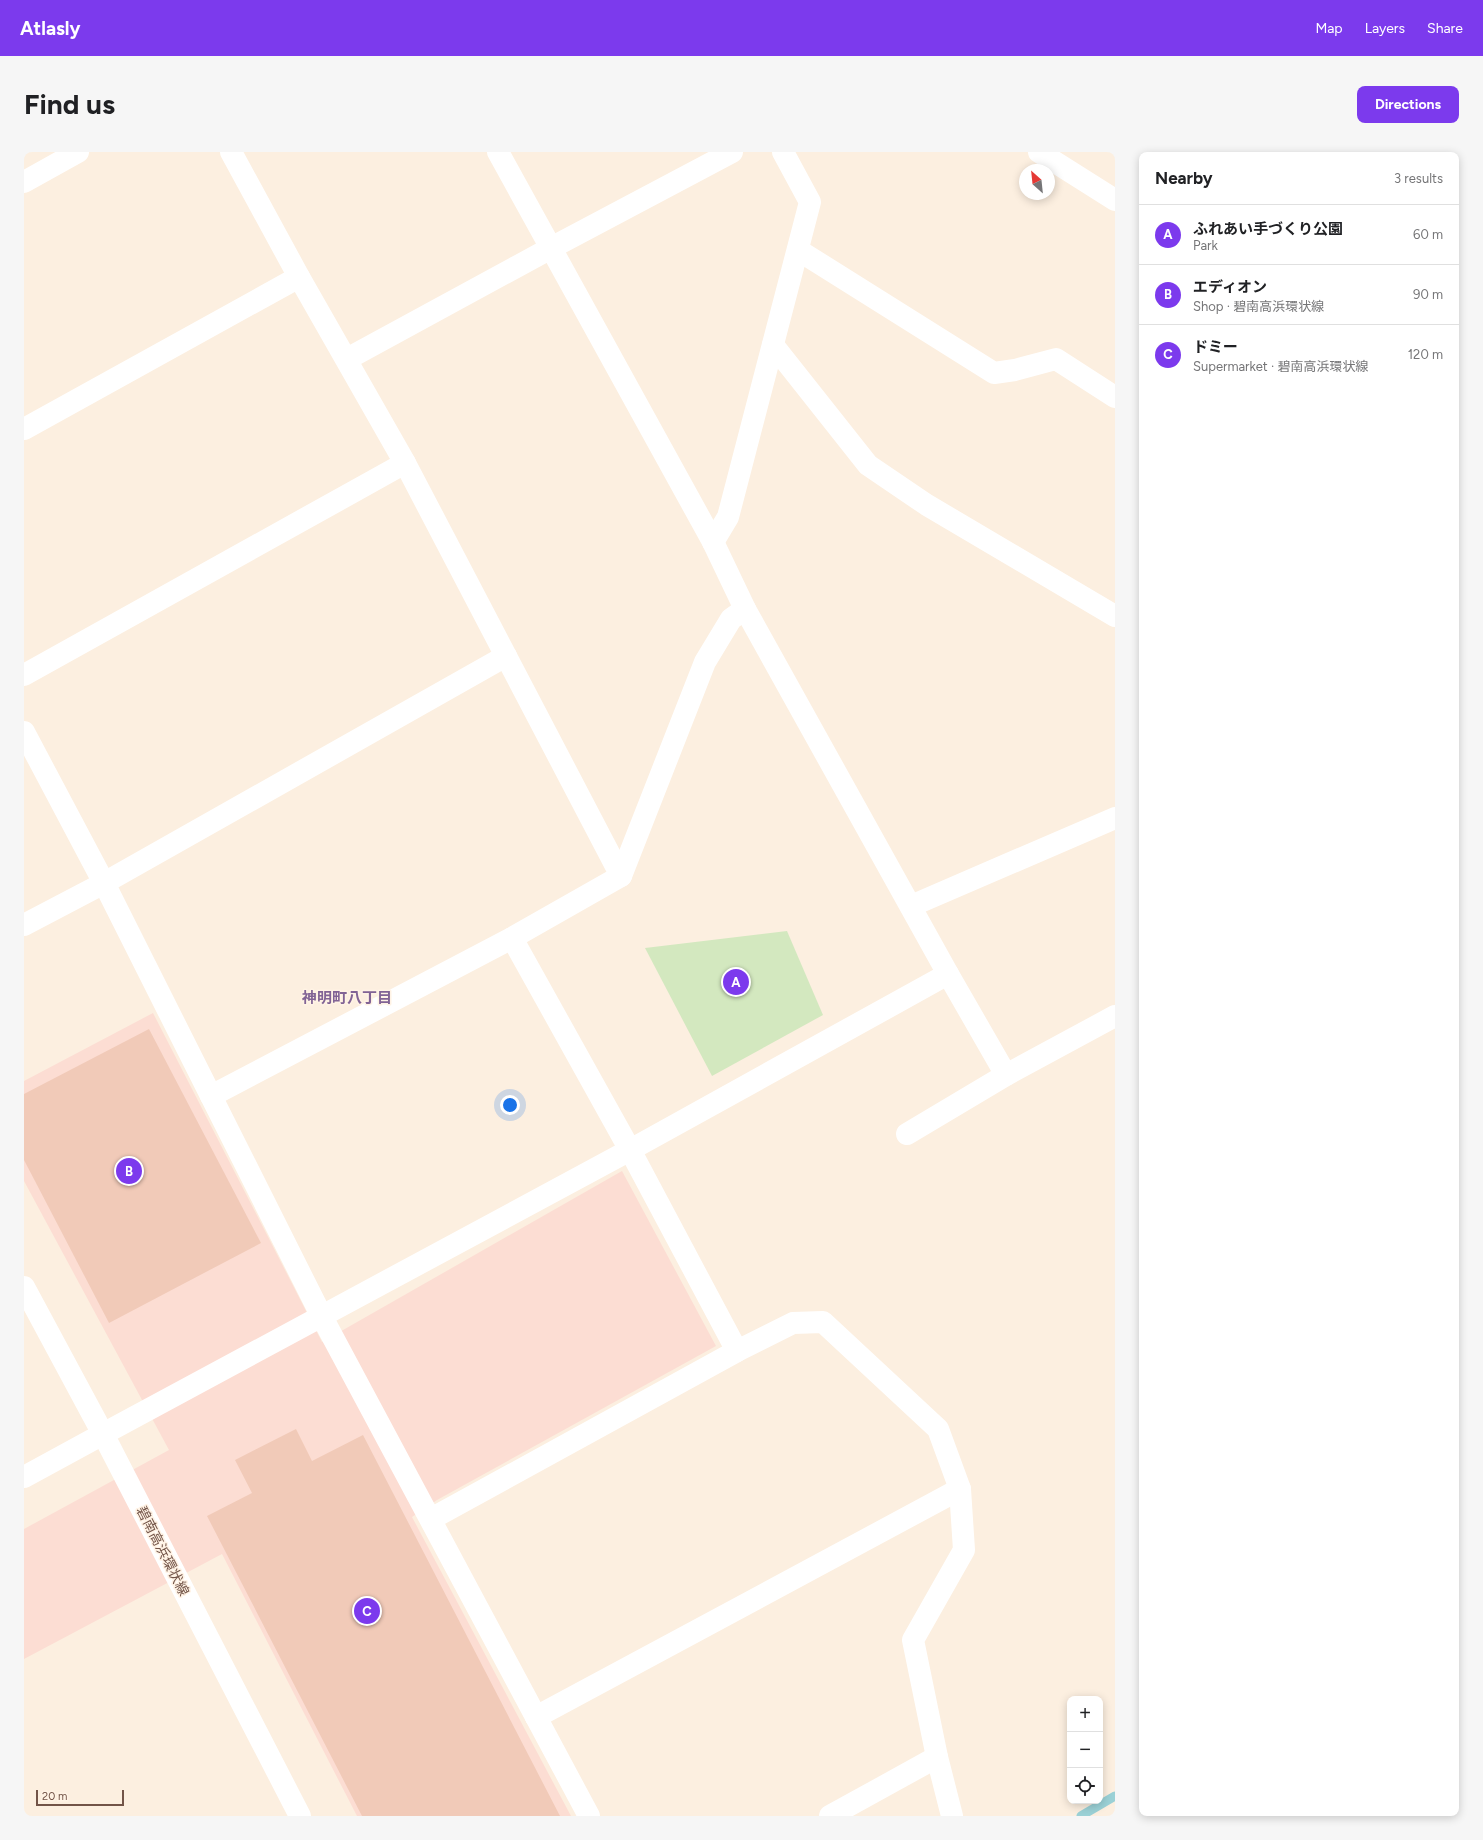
<!DOCTYPE html>
<meta charset="utf-8">
<style>
body{margin:0;font-family:Figtree,"Noto Sans JP",sans-serif;background:#f6f6f6;color:#202124}
.controls{position:absolute;right:12px;bottom:12px;display:grid;overflow:hidden;border-radius:8px;box-shadow:0 2px 10px #0003}
.controls button{width:36px;height:36px;display:grid;place-items:center;padding:0;border:0;border-bottom:1px solid #e0e0e0;background:#fff;color:#202124;font:20px sans-serif}
.compass{position:absolute;left:995px;top:12px;width:36px;height:36px;border-radius:50%;background:#fff;box-shadow:0 2px 10px #0003;rotate:333deg}
.scale{position:absolute;left:12px;bottom:10px;width:88px;box-sizing:border-box;padding-left:4px;border:2px solid #725448;border-top:0;font-size:11px;line-height:14px;white-space:nowrap;color:#725448;-webkit-text-stroke:3px #fff3e5;paint-order:stroke}
.you{position:absolute;left:486px;top:953px;width:14px;height:14px;margin:-10px;border:3px solid #fff;border-radius:50%;background:#1a73e8;box-shadow:0 0 0 6px #1a73e833}
.badge{display:grid;place-items:center;width:26px;height:26px;border-radius:50%;background:#7c3aed;color:#fff;font-size:13px;font-weight:700}
.pin{position:absolute;translate:-50% -50%;border:2px solid #fff;box-shadow:0 1px 4px #0006}
.list{margin:0;padding:0;list-style:none}
h2{display:flex;justify-content:space-between;align-items:center;height:52px;margin:0;padding:0 16px;font-size:17px}
h2 small{font-size:13px;font-weight:400;color:#757577}
.list li{display:grid;grid-template-columns:26px 1fr auto;gap:12px;align-items:center;box-sizing:border-box;height:60px;padding:0 16px;border-top:1px solid #e0e0e0}
.list b{display:block;font-size:15px;white-space:nowrap}
.list p{margin:0;font-size:13px;white-space:nowrap;color:#757577}
.list em{font-size:13px;font-style:normal;color:#757577}
.icon{flex:none;width:22px;height:22px;fill:none;stroke:currentColor;stroke-width:2;stroke-linecap:round;stroke-linejoin:round}
.map{position:relative;flex:none;width:1091px;height:1664px;overflow:hidden;border-radius:8px}
header{display:flex;align-items:center;gap:24px;box-sizing:border-box;height:56px;padding:0 20px;background:#7c3aed;color:#fff}
header strong{font-size:19px}
nav{display:flex;gap:22px;margin-inline-start:auto;font-size:14px}
.intro{display:flex;align-items:center;justify-content:space-between;box-sizing:border-box;height:96px;padding:0 24px}
h1{margin:0;font-size:28px}
.button{padding:10px 18px;border-radius:8px;background:#7c3aed;color:#fff;font-size:14px;font-weight:700}
main{display:flex;gap:24px;padding:0 24px}
aside{flex:1;background:#fff;border-radius:8px;box-shadow:0 2px 10px #0003}
.map>svg:first-child{display:block}
.commercial{fill:#fcddd3}
.green{fill:#d3e8bf}
.lines{fill:none;stroke-linecap:round;stroke-linejoin:round}
.stream{stroke:#9bd1d6;stroke-width:9}
.building{fill:#f1cab8}
.minor{stroke:#fff;stroke-width:22}
.tertiary{stroke:#fff;stroke-width:22}
.secondary{stroke:#fff;stroke-width:22}
.labels{text-anchor:middle;stroke-width:3;stroke-linejoin:round;paint-order:stroke}
.street-label{font-size:14px;fill:#725448;stroke:#fff3e5}
.neighbourhood-label{font-size:15px;font-weight:bold;fill:#816395;stroke:#fff3e5}
</style>
<header>
<strong>Atlasly</strong>
<nav><a>Map</a><a>Layers</a><a>Share</a></nav>
</header>
<div class="intro"><h1>Find us</h1><a class="button">Directions</a></div>
<main>
<div class="map">
<svg width="1091" height="1664" viewBox="0 0 1091 1664">
<rect width="100%" height="100%" fill="#fcefe0"/>
<path class="commercial" d="M129,861l169,329 300,-171 94,175 -279,154 -25,17 159,299h-214l-135,-262 -198,105v-130l145,-79 -145,-269v-100z"/>
<path class="green" d="M763,779l36,84 -111,61 -67,-128z"/>
<g class="lines">
<path class="stream" d="M1057,1664l34,-20"/>
</g>
<g class="building">
<path d="M125,877l112,214 -152,80 -85,-163v-66z"/>
<path d="M272,1277l16,32 51,-26 197,381h-198l-155,-300 45,-23 -17,-33z"/>
</g>
<g class="lines">
<g class="minor">
<path d="M207,0l68,125 106,186 216,413"/>
<path d="M1015,0l76,48"/>
<path d="M0,30l54,-30"/>
<path d="M774,98l196,123 21,-3 41,-11 59,38"/>
<path d="M749,193l95,120 59,40 188,111"/>
<path d="M323,207l204,-111 181,-96"/>
<path d="M0,277l275,-152"/>
<path d="M689,390l15,-25 82,-315 -27,-50"/>
<path d="M0,523l381,-212"/>
<path d="M0,580l80,151 218,434 267,499"/>
<path d="M887,754l204,-88"/>
<path d="M0,773l80,-42 402,-227"/>
<path d="M187,944l301,-158"/>
<path d="M883,982l99,-59 109,-59"/>
<path d="M713,1199l-107,-201 -118,-212 109,-62 84,-214 26,-43 14,-10"/>
<path d="M79,1282l527,-284"/>
<path d="M407,1367l306,-168 56,-28 30,-1 115,107 22,60 4,61 -51,90 24,117 15,59"/>
<path d="M512,1565l424,-228"/>
<path d="M806,1664l107,-59"/>
</g>
<g class="tertiary">
<path d="M474,0l215,390 32,67 203,365 58,101"/>
<path d="M606,998l318,-176"/>
<path d="M0,1325l79,-43"/>
</g>
<path class="secondary" d="M0,1135l79,147 197,382"/>
</g>
<g class="labels">
<g class="street-label">
<text transform="translate(139 1399) rotate(63)" y="5">碧南高浜環状線</text>
</g>
<g class="neighbourhood-label">
<text x="323" y="851">神明町八丁目</text>
</g>
</g>
</svg>
<div class="controls">
<button>+</button>
<button>−</button>
<button><svg class="icon" aria-label="locate" viewBox="0 0 24 24"><circle cx="12" cy="12" r="6"/><path d="M12 2v4M12 18v4M2 12h4M18 12h4"/></svg></button>
</div>
<svg class="compass" viewBox="-18 -18 36 36"><path d="M0-13l5 13h-10z" fill="#e53935"/><path d="M0 13l5-13h-10z" fill="#757577"/></svg>
<div class="scale">20 m</div>
<div class="you"></div>
<div class="pin badge" style="left:712px;top:830px">A</div>
<div class="pin badge" style="left:105px;top:1019px">B</div>
<div class="pin badge" style="left:343px;top:1459px">C</div>
</div>
<aside>
<h2>Nearby<small>3 results</small></h2>
<ul class="list">
<li><span class="badge">A</span><div><b>ふれあい手づくり公園</b><p>Park</p></div><em>60 m</em></li>
<li><span class="badge">B</span><div><b>エディオン</b><p>Shop · 碧南高浜環状線</p></div><em>90 m</em></li>
<li><span class="badge">C</span><div><b>ドミー</b><p>Supermarket · 碧南高浜環状線</p></div><em>120 m</em></li>
</ul>
</aside>
</main>
